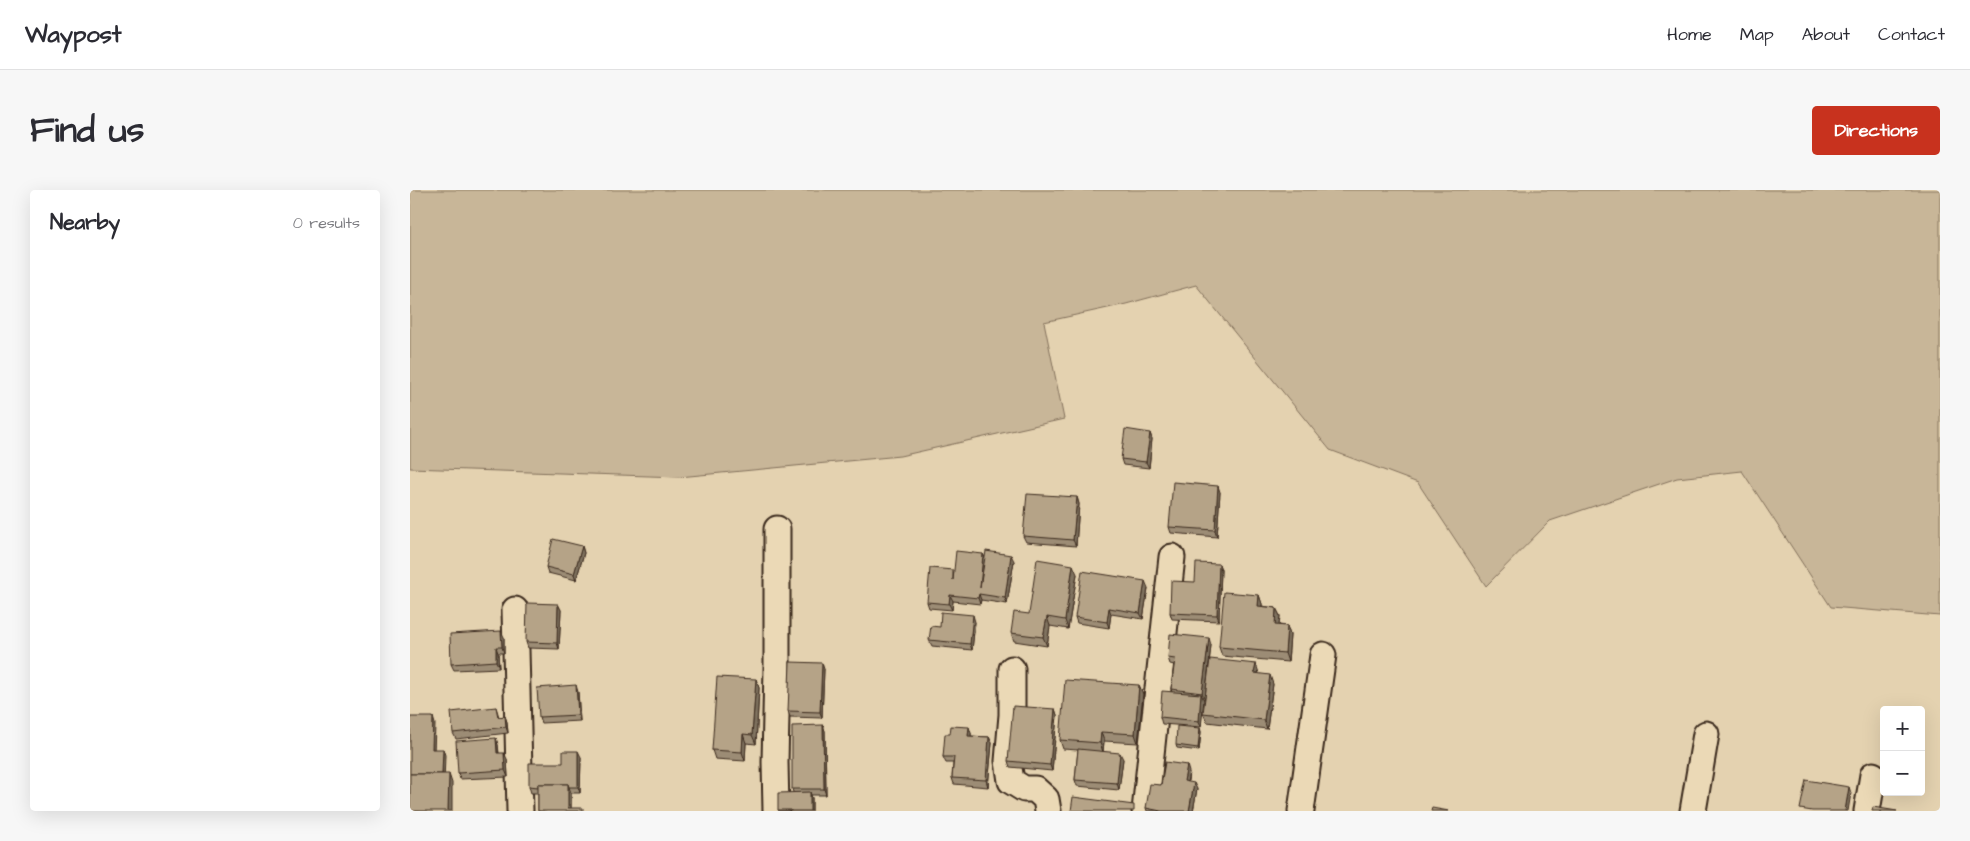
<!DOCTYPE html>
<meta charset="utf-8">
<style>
body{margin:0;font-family:"Architects Daughter",sans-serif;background:#f7f7f7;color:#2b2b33}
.controls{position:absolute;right:15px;bottom:15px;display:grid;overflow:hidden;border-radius:5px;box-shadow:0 5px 20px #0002}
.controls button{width:45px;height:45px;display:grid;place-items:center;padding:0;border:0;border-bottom:1px solid #e1e1e2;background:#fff;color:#2b2b33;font:25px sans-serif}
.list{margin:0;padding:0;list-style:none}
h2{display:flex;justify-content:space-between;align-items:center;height:65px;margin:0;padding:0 20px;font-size:21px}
h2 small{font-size:16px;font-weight:400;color:#7c7c81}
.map{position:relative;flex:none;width:1530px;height:621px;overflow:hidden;border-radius:5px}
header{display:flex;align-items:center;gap:30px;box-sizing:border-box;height:70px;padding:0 25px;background:#fff;border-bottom:1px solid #e1e1e2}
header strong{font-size:24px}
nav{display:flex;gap:28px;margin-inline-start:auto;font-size:18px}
.intro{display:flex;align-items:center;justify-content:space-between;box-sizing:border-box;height:120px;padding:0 30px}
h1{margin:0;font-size:35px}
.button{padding:12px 22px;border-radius:5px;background:#c8321e;color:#fff;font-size:18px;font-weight:700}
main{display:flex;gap:30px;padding:0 30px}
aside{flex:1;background:#fff;border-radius:5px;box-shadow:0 5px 20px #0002}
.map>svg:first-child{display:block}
.green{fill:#c8b698;stroke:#82705b}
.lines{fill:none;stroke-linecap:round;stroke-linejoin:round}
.minor-casing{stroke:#3b2a1e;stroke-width:29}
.minor{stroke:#ebd9b6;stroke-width:25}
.wall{fill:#9c8c74;stroke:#3b2a1e}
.shaded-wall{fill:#7f725e;stroke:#3b2a1e}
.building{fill:#b5a387;stroke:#3b2a1e}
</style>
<header>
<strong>Waypost</strong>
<nav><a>Home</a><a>Map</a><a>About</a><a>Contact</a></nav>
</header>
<div class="intro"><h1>Find us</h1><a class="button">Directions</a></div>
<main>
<aside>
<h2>Nearby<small>0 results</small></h2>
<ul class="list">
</ul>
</aside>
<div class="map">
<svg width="1530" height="621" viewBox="0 0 1530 621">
<rect width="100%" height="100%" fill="#e4d2b0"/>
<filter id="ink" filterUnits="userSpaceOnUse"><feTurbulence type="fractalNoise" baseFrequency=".02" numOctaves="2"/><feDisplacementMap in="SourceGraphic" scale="10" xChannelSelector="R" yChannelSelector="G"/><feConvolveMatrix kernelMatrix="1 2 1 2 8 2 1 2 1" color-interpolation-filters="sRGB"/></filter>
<g filter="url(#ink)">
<path class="green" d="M0,0h1530v426l-109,-9 -89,-136 -65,7 -127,43 -64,65 -68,-103 -88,-33 -134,-165 -70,19 -82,18 20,97 -164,37 -221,21 -269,-9z"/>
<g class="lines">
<g class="minor-casing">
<g id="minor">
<path d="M105,420l5,201"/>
<path d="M602,479v46l-4,46 3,20 13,8h11l11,10 2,12"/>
<path d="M366,621l-1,-49 2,-94v-139"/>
<path d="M735,621l27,-254"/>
<path d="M891,621l22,-156"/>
<path d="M1283,621l13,-77"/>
<path d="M1457,621l6,-36"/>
</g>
</g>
<use href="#minor" class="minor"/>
</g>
<g class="wall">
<path d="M740,243l2,6 -3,29 -26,-3 -2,-6z"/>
<path d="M810,302l-3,45 -46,-4 -2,-6z"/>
<path d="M667,307l2,7 -3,42 -50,-4 -3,-6z"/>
<path d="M172,356l2,7 -8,27 -28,-7 -2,-6z"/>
<path d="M573,364l2,4 29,3 -7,43 -26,-4 -1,4 -27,-3 -1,9 -23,-2 -2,-6 27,-29z"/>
<path d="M809,374l2,6 -2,51 -47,-2 -2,-6 25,-31z"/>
<path d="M667,384l-9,55 -18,-3 -3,20 -33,-5 -3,-8 18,-19z"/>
<path d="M738,398l-5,31 -32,-5 -2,14 -32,-5 -2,-6z"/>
<path d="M849,405l3,9v2l14,2 4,8 -1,9 8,1 3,9 -2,27 -66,-6 -3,-9z"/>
<path d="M148,414l3,6 -2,39 -31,-1 -2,-6z"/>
<path d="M565,432l-3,28 -40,-4 -3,-6 11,-13z"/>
<path d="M94,447v16h-6l1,15 -45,2 -3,-6z"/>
<path d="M801,455l-6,54h-2l-2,28 -39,-3 -2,-7 12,-25 -1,-3 3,-24 -4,-1 -2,-6z"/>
<path d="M414,479l-2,49 -32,-1 -2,-6z"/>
<path d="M849,484l14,10 -6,45 -60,-7 -4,-9z"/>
<path d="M346,489l3,9 -3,56 -10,-1 -1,18 -30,-2 -3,-9z"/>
<path d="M729,495l4,9 -5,49 -34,-2 -1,10 20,8 -4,31 -42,-4 -2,-6 3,-30 -15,-1 -3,-9z"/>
<path d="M168,502l2,29 -39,2 -2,-6z"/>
<path d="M86,517l3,10 6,-1 2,6 1,11 -52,6 -3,-6z"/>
<path d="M645,519l2,6 -5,56 -42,-4 -2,-6z"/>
<path d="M413,535l2,6 1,64h-15l1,3v13h-33l-1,-1 15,-18 -1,-3z"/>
<path d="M790,538l1,4 -2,19 -22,-3 -1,-3z"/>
<path d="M561,543v3l18,1 3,6 -4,44 -34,-3 -2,-6 1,-15h-7l-3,-6 7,-23z"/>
<path d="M86,548l2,7 1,8 8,6 1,18 -48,2 -2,-6z"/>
<path d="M171,567l-1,36h-9v15l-33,3v-18h-7l-2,-7 34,-23z"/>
<path d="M779,582l-1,10 9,7 -4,22h-46l-1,-3 15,-23z"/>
</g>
<g class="shaded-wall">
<path d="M740,243l2,6 -3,29 -3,-6z"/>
<path d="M808,296l2,6 -3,45 -2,-7z"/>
<path d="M667,307l2,7 -3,42 -3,-6z"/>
<path d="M172,356l2,7 -8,27 -2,-6z"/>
<path d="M573,364l3,6 -6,28z"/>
<path d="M601,365l3,6 -7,43 -2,-6z"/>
<path d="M809,374l2,6 -2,51 -2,-6z"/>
<path d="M663,375l4,9 -9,55 -3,-9z"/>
<path d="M735,391l3,7 -5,31 -3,-6z"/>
<path d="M569,404l2,6 -1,4 -2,-6z"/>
<path d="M540,405l3,6 -1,9 -3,-6z"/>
<path d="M849,405l3,9 -1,11 -3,-9z"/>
<path d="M148,414l3,6 -2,39 -2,-6z"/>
<path d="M699,418l2,6 -2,14 -2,-6z"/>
<path d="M866,418l4,8 -2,18 -3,-9z"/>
<path d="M563,425l2,7 -3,28 -2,-6z"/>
<path d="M637,427l3,9 -3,20 -4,-9z"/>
<path d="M877,436l3,9 -2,27 -3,-9z"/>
<path d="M91,441l3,6v16l-2,-6z"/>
<path d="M799,448l2,7 -6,54 -3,-6z"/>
<path d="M86,457l2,6 1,15 -3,-7z"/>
<path d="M412,473l2,6 -2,49 -2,-6z"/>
<path d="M846,474l3,9h-5z"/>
<path d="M860,485l3,9 -6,45 -3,-9z"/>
<path d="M346,489l3,9 -3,56 -4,-9z"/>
<path d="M166,495l2,7 2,29 -2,-6z"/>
<path d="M729,495l4,9 -5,49 -3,-9z"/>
<path d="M791,504l3,6 -3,27 -2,-6z"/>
<path d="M645,519l2,6 -5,56 -2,-6z"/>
<path d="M95,526l2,6 1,11 -2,-6z"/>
<path d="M23,527l2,7 -1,31 -2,-6z"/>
<path d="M413,535l2,6 1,64 -2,-6z"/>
<path d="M559,537l2,6v9l-3,-6z"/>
<path d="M790,538l1,4 -2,19 -1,-3z"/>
<path d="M691,542l3,9 -1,11 -3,-9z"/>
<path d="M333,544l3,9 -1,18 -3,-9z"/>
<path d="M579,547l3,6 -4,44 -2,-7z"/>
<path d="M86,548l2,7 1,14 -2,-6z"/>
<path d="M33,559l2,6 -1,28 -2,-6z"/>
<path d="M168,561l3,6 -1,36 -2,-6z"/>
<path d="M94,563l3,6 1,18 -3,-7z"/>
<path d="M710,563l3,6 -4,31 -2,-7z"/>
<path d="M777,575l2,7 -3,16 -2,-7z"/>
<path d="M39,584l3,9v28h-4z"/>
<path d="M784,593l3,6 -4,22h-4z"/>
<path d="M158,594l3,9v18l-3,-3z"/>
<path d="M1439,597l2,6 -3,18h-3z"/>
<path d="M400,602l2,6v13h-2z"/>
</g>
<g class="building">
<path d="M715,239l25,4 -4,29 -25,-3z"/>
<path d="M763,292l45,4 -3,44 -46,-3z"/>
<path d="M617,304l50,3 -4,43 -50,-4z"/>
<path d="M143,349l29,7 -8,28 -28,-7z"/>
<path d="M546,361l27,3 -3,34 6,-37 25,4 -6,43 -26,-4 -1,4 -28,-3 -1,9 -22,-2 3,-34 23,2v10z"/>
<path d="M627,369l36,6 -8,55 -18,-3 -4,20 -32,-4 3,-21 15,2z"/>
<path d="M786,373l23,1 -2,51 -47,-2 1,-32 24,1z"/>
<path d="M672,381l63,10 -5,32 -31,-5 -2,14 -32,-5z"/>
<path d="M814,402l35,3 -1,11 18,2 -1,17 12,1 -2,27 -66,-6z"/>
<path d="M117,413l31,1 -1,39 -31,-1z"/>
<path d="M531,422l32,3 -3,29 -41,-4 2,-14 9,1z"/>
<path d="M91,441l1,16h-6v14l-45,3 -1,-30z"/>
<path d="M760,444l39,4 -7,55 -31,-4 4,-30 -7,-1z"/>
<path d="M800,469l46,5 -2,9 16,2 -6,45 -61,-7z"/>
<path d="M380,472l32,1 -2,49 -32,-1z"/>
<path d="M307,487l39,2 -4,56 -9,-1 -1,18 -30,-2z"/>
<path d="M655,490l74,5 -4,49 -34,-2 -1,11 -40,-3z"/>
<path d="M166,495l2,30 -39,2 -2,-29z"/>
<path d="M752,501l39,3 -2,27 -39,-4z"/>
<path d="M603,516l42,3 -5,56 -42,-4z"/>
<path d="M86,517l2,10 7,-1 1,11 -53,6 -2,-21z"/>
<path d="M0,527h23l-1,32h11l-1,25h-32z"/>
<path d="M413,535l1,64h-32v-63z"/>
<path d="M541,536l18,1 -1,9 21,1 -3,43 -34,-2 2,-21h-11l2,-23h5z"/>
<path d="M767,536l23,2 -2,20 -22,-3z"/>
<path d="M86,548l1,15h7l1,17 -47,3 -2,-32z"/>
<path d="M668,559l42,4 -3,30 -42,-3z"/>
<path d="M153,561h15v36h-9l-1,-3h-30v3l-9,-1v-23h34z"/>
<path d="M755,572l22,3 -3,16 10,2 -5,28h-28l-15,-3 4,-24 11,1z"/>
<path d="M0,584h39l-1,37h-38z"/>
<path d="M1396,590l43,7 -4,24h-33l-12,-2z"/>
<path d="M128,594h30v24h15v3h-45z"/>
<path d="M400,602v19h-19v-1h-13v-17z"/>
<path d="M663,607l61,8v6h-63z"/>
<path d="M1463,617l24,4h-25z"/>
<path d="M1022,618l17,3h-18z"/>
</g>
</g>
</svg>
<div class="controls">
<button>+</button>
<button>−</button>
</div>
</div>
</main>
